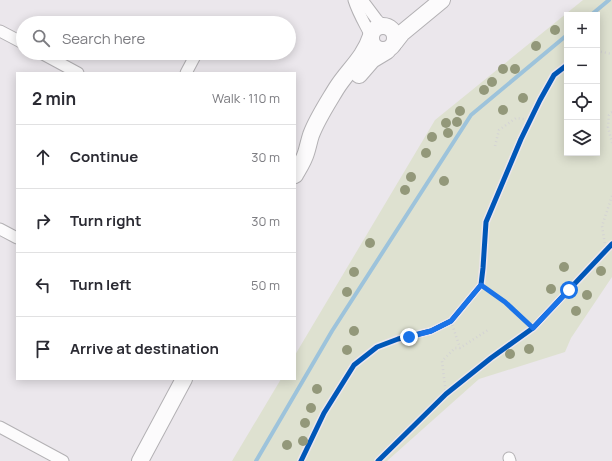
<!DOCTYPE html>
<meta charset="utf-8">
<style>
body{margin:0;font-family:Manrope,sans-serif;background:#f2f2f3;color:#2b2b33}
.controls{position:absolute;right:12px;top:12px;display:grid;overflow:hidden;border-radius:0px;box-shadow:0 2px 10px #0003}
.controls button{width:36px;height:36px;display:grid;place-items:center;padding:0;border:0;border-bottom:1px solid #e1e1e2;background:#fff;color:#2b2b33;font:20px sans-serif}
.stop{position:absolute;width:12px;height:12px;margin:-9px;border:3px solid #1a73e8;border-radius:50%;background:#fff}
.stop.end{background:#1a73e8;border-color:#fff;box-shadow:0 1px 4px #0008}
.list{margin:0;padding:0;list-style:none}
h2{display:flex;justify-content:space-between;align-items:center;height:52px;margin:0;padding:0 16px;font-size:17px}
h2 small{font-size:13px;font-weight:400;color:#7c7c81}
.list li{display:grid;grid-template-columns:26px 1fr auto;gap:12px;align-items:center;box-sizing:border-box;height:64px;padding:0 16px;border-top:1px solid #e1e1e2}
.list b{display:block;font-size:15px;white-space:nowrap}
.list em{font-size:13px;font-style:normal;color:#7c7c81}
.icon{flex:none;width:22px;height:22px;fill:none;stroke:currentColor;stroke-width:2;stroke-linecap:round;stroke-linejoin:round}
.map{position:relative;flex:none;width:612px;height:461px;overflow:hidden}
.search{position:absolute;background:#fff;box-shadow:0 2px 10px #0003;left:16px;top:16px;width:280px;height:44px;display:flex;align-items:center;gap:10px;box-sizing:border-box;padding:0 14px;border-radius:22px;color:#7c7c81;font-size:15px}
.panel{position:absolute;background:#fff;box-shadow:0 2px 10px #0003;left:16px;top:72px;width:280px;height:308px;border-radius:0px}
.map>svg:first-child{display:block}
.green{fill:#dee1d0;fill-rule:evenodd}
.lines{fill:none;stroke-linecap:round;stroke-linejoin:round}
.stream{stroke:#9dc3db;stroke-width:4}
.minor-casing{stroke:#b3b1b4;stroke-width:13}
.secondary-casing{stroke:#b3b1b4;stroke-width:18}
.path{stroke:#d4d3d4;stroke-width:2.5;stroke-dasharray:1 3;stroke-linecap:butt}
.minor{stroke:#fcfbfc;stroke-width:11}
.secondary{stroke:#fcfbfc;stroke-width:16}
.cycleway-casing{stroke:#ece6ed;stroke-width:8}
.cycleway{stroke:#0057b8;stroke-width:5}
.tree{fill:#93987a}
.route{stroke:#1a73e8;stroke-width:5}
</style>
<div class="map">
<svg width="612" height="461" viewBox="0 0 612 461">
<rect width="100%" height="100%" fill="#ebe7ec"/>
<path class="green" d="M583,0h29v277l-41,61 -6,14 -86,27 -92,82h-155l49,-82h14v-24l140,-235zM567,15h30v138h-30z"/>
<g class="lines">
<g class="stream">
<path d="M591,15l18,-15"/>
<path d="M256,461l76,-130 139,-216 96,-80"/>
</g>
<g class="minor-casing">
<g id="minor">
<path d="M354,0c4,13 11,24 17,36"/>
<path d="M362,0l15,20 6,6"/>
<path d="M0,31l23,12"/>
<path d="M41,53l37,20"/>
<path d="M186,73l9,-17"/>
<path d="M0,229l17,9"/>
<path d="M0,427l63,34"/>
<path d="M509,458l1,3"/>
</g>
</g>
<g class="secondary-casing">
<g id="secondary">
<circle cx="383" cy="38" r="12"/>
<path d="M395,42l7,-9 40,-33"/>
<path d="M359,75l13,-15 15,-9"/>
<path d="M295,175c4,-7 9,-15 11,-22 2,-6 3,-12 5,-18 6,-16 16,-31 25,-46 11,-18 28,-31 35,-53"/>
<path d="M140,461l44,-82"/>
</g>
</g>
<g class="path">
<path d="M597,51l15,3"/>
<path d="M612,112l-3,3 -1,12 4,16"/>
<path d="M495,146l4,-16 17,-12 15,2"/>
<path d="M606,251l-4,-25 10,-30"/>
<path d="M481,285l24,17 28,26"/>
<path d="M451,321l9,27"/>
<path d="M446,394l-4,-33 13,-13h5l28,-18"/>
</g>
<use href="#minor" class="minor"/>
<use href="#secondary" class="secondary"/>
<g class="cycleway-casing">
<g id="cycleway">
<path d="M301,461l23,-48 30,-48 23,-18 21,-8 33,-8 20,-10 30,-36 2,-17 3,-46 35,-83 19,-39 14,-25 13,-10"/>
<path d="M378,461l68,-67 45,-36 42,-30 79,-84"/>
</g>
</g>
<use href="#cycleway" class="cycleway"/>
</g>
<g class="tree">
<circle cx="555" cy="30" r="5"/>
<circle cx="536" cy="46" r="5"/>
<circle cx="503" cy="69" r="5"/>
<circle cx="515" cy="69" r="5"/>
<circle cx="492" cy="82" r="5"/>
<circle cx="484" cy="90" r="5"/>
<circle cx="523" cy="98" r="5"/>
<circle cx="503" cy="110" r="5"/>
<circle cx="460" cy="111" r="5"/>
<circle cx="457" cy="122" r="5"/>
<circle cx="446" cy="123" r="5"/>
<circle cx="448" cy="133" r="5"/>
<circle cx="432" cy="137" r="5"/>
<circle cx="426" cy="153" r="5"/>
<circle cx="411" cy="177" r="5"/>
<circle cx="444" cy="181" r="5"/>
<circle cx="405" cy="190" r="5"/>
<circle cx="370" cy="243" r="5"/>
<circle cx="564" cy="267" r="5"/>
<circle cx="601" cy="271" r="5"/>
<circle cx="354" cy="272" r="5"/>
<circle cx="551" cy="289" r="5"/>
<circle cx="347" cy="292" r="5"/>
<circle cx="587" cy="295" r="5"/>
<circle cx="576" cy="311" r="5"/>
<circle cx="354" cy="331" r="5"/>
<circle cx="529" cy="349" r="5"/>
<circle cx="347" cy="350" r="5"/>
<circle cx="510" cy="354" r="5"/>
<circle cx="317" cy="389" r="5"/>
<circle cx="311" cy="408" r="5"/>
<circle cx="305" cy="423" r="5"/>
<circle cx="303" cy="441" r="5"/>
<circle cx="287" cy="445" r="5"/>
</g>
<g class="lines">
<path class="route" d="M409,337l22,-6 20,-10 30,-36 24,17 28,26 36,-38"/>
</g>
</svg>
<div class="controls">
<button>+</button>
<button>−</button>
<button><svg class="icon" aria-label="locate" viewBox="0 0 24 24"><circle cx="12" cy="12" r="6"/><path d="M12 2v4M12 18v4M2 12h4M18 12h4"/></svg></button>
<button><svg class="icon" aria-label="layers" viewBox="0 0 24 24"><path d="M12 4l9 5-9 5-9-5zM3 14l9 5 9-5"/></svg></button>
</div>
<div class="stop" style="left:569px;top:290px"></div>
<div class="stop end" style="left:409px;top:337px"></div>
<div class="search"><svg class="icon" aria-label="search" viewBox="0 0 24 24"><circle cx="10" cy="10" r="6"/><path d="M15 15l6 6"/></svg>Search here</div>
<section class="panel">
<h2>2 min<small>Walk · 110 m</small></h2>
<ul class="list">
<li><svg class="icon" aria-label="ahead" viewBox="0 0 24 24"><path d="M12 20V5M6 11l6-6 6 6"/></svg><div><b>Continue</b></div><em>30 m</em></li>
<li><svg class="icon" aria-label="right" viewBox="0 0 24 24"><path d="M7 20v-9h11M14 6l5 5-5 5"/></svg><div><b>Turn right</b></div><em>30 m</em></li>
<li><svg class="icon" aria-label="left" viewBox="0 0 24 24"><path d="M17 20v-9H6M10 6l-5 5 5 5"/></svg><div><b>Turn left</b></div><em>50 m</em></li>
<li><svg class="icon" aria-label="arrive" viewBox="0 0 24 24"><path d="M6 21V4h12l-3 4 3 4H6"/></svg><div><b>Arrive at destination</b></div></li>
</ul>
</section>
</div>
